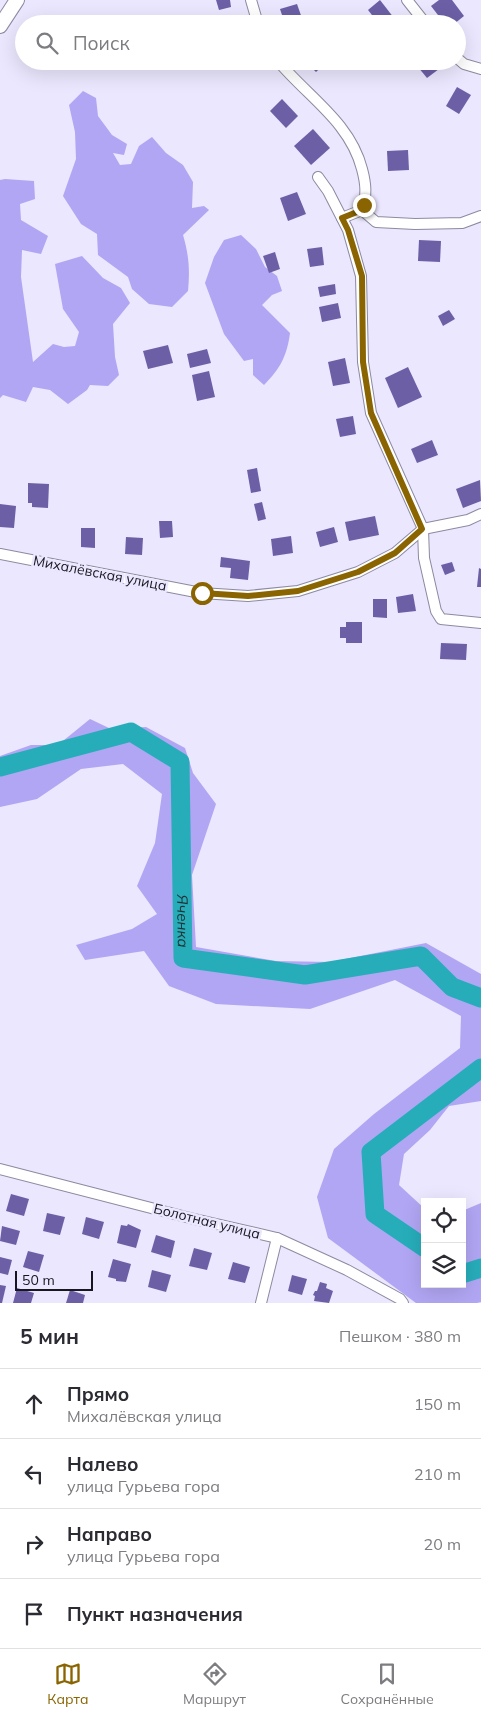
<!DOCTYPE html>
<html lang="ru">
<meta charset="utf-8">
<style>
body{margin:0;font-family:Mulish,sans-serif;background:#f7f7f7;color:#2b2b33}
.controls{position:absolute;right:15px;bottom:15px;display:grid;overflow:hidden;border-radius:0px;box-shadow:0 5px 20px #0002}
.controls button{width:45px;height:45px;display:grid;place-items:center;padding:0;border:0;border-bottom:1px solid #e1e1e2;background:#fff;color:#2b2b33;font:25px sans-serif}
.scale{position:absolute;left:15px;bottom:12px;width:78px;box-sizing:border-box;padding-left:5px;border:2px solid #18171f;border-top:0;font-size:14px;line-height:18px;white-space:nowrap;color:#18171f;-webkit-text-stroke:4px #eae7fe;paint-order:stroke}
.stop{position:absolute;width:15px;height:15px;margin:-11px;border:4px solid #896401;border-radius:50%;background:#fff}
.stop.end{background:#896401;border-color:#fff;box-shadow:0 1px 5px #0008}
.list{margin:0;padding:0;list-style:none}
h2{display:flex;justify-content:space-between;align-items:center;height:65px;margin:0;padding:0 20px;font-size:21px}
h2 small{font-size:16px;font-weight:400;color:#7c7c81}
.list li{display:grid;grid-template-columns:32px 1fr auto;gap:15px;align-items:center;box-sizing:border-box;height:70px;padding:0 20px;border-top:1px solid #e1e1e2}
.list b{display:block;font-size:19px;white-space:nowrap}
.list p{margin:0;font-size:16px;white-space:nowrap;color:#7c7c81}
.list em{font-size:16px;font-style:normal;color:#7c7c81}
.icon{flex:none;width:28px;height:28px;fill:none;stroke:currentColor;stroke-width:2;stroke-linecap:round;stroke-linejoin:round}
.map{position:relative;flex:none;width:481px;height:1303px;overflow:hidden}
.search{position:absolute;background:#fff;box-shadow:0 5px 20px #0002;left:15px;right:15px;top:15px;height:55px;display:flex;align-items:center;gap:12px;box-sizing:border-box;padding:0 18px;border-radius:28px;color:#7c7c81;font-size:19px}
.sheet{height:345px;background:#fff}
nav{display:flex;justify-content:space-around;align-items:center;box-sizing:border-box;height:70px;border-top:1px solid #e1e1e2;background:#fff;font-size:14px;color:#7c7c81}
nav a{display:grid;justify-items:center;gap:2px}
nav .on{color:#896401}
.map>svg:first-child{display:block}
.forest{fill:#b1a6f3}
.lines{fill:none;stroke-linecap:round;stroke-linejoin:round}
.river{stroke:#27adba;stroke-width:19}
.building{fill:#6c5fa6}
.minor-casing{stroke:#8c8a9f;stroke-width:12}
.secondary-casing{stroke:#8c8a9f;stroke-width:16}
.minor{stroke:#fff;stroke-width:10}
.secondary{stroke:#fff;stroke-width:14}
.route{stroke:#896401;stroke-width:6}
.labels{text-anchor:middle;stroke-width:5;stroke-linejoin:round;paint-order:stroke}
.street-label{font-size:14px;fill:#18171f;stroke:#eae7fe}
.water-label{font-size:15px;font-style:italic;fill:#1e3336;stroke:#eae7fe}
</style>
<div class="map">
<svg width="481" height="1303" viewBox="0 0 481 1303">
<rect width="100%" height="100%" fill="#eae7fe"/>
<g class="forest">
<path d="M83,91l13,7 2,18 14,19 15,9 -3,11 -11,-2 7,12 11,-1 8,-18 13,-9 14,16 17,12 10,17 -1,26 12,-2 5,4 -26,25c6,20 7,36 5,56l-16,16 -23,-3 -17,-15 -4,-12 -30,-22 -1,-21 -16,-10 -18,-28 13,-37 -1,-27 -6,-27z"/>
<path d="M5,179l29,2 1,18 -15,5 1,16 27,16 -7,18 -19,-4 -1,27 12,85 20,-18 11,3 11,-1 4,-14 -16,-23 -8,-45 27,-8 21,22 18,10 9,15 -17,21 2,33 4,18 -11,11 -18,-1 -3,5 -19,14 -18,-14 -17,-3 -7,15 -23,-7 -3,3v-218z"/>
<path d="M241,235l15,14 9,18 12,9 5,15 -10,4 -10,10 28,28c-3,23 -10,36 -26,52l-11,-10v-16l-9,2 -20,-27 -19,-51 9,-26 10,-17z"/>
<path d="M90,719l21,10 35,-2 39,21 8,25 23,31 -24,71 4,72 80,14 54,1 96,-19 55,31v127l-32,5 -19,24 -26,24 -5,31 26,24v75h37v-73l19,-8v99l-4,1h-61l-88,-65 -11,-41 17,-48 40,-35 86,-66 1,-32 -66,-36 -85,29 -94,-5 -47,-18 -25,-35 -59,9 -9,-15 56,-16 25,-15 -20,-28 18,-43 7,-49 -39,-30 -42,5 -44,30 -37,8v-51l31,-11h27z"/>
</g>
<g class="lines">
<g class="river">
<path id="s1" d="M0,767l131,-35 49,30 3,196 122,17 116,-19 31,31 29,11"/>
<path d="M425,1248l-50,-34 -4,-62 110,-84"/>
<path d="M462,1274l19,-6"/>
</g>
</g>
<g class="building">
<path d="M216,0h14l1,7 -12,3z"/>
<path d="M380,0l14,18 -7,6h-8l-11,-14z"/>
<path d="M439,0h13l12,16 -10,8h-9l-14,-18z"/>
<path d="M297,4l7,20h-19l-5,-15z"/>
<path d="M305,61h23l-12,11z"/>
<path d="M425,61h14l4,5 -16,12 -9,-11z"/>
<path d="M457,87l14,8 -12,19 -13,-8z"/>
<path d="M282,99l16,17 -12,12 -16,-17z"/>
<path d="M313,129l17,19 -19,17 -17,-19z"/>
<path d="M408,150l1,20 -21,1 -1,-20z"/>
<path d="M297,192l9,22 -18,7 -8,-23z"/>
<path d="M419,240l22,1 -1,21 -22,-1z"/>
<path d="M322,247l2,18 -14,2 -3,-18z"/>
<path d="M275,252l5,17 -11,4 -6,-17z"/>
<path d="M335,284l1,10 -16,3 -2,-10z"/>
<path d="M338,303l3,15 -19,4 -3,-15z"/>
<path d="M449,310l6,9 -12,7 -5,-10z"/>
<path d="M168,345l5,18 -25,6 -5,-18z"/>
<path d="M207,349l4,14 -21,5 -3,-14z"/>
<path d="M345,358l5,25 -17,3 -5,-24z"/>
<path d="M408,367l14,30 -24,11 -13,-30z"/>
<path d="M209,371l6,26 -18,4 -5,-26z"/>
<path d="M353,416l3,18 -16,3 -4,-18z"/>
<path d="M432,440l6,15 -21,8 -6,-14z"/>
<path d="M257,468l4,23 -10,2 -4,-23z"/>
<path d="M480,480l1,21 -18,7 -7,-19z"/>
<path d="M28,483l21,1 -1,24 -16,-1v-4h-4z"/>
<path d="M262,502l4,17 -8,2 -4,-17z"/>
<path d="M0,504l16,2 -2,22 -14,-1z"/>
<path d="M375,516l4,19 -30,6 -4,-19z"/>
<path d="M159,521h13l1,16 -13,1z"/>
<path d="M334,527l4,15 -18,5 -4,-15z"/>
<path d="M81,528h14v20l-14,-1z"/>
<path d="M291,536l2,17 -20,3 -2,-17z"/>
<path d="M126,537l17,1 -1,17 -17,-1z"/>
<path d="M221,557l29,4 -2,19 -18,-2 1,-10 -11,-1z"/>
<path d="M452,562l3,9 -10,4 -4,-10z"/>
<path d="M479,568l2,1v18h-4z"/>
<path d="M413,594l3,17 -18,2 -2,-16z"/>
<path d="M373,599h14v19l-14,-1z"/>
<path d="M346,622h16v21h-16v-5h-6v-11h6z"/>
<path d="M441,643l26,1 -1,16 -26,-1z"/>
<path d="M11,1194l18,5 -5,17 -18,-5z"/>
<path d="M47,1213l18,4 -5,18 -17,-4z"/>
<path d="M86,1217l18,5 -5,17 -17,-5z"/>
<path d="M128,1224l13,6 -5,18 -19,-5 4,-18 6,1z"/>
<path d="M2,1226l18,5 -4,14 -16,-4z"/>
<path d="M156,1235l19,6 -4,17 -20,-6z"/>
<path d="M194,1248l18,5 -5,17 -18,-4z"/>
<path d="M28,1251l16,4 -5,17 -16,-5z"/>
<path d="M0,1257l12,3 -4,15 -8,-2z"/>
<path d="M113,1259l18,5 -5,18 -10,-1v-2l-8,-2z"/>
<path d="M233,1262l17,5 -5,16 -17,-4z"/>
<path d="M152,1270l19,5 -5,17 -18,-5z"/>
<path d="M292,1275l15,4 -5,16 -14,-4z"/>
<path d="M320,1282l7,2 -1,4 7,3 -4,12 -15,-2 1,-5 -2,-1 2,-4h2z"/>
<path d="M0,1285l6,1 -4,17h-2z"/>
<path d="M17,1288l17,5 -3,10h-18z"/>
<path d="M70,1290l15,5 -2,8h-17z"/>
</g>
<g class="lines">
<g class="minor-casing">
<g id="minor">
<path d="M251,0l7,24"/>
<path d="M407,0l19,24"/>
<path d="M457,58l7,6 17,5"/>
<path d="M278,61c30,36 72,61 84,108 4,15 5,26 0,41l-20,8"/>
<path d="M318,177l10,14 20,39 13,46 2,86 8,51 52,116 1,29 12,53 5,8 40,4"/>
<path d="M362,210l14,12 39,2 47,-1 19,-7"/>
<path d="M0,554l201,39 47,3 50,-5 60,-19 37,-19 28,-24 45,-9 13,-6"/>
<path d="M0,1169l190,49 87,20 70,32 53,29 3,4"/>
<path d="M261,1303l16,-65"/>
</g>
</g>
<g class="secondary-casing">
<path id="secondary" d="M0,26l17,-26"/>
</g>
<use href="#minor" class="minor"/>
<use href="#secondary" class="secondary"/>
</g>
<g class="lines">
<path class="route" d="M202,593l46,3 50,-5 60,-19 37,-19 27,-24 -51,-116 -8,-51 -1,-86 -14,-46 -6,-12 20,-8 2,-5"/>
</g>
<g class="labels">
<g class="street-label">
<text transform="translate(100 573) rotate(11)" y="5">Михалёвская улица</text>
<text transform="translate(207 1221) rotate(14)" y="5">Болотная улица</text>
</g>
<g class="water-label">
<text dy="5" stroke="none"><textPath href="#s1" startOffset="352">Яченка</textPath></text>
</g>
</g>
</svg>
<div class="controls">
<button><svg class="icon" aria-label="locate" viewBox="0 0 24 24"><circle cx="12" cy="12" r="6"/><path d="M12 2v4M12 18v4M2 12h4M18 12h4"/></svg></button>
<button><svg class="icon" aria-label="layers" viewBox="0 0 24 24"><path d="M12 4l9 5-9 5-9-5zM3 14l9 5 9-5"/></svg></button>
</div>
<div class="scale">50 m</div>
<div class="stop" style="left:202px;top:593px"></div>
<div class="stop end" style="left:364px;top:205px"></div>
<div class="search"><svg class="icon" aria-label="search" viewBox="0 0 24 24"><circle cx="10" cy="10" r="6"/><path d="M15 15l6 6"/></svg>Поиск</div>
</div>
<section class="sheet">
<h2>5 мин<small>Пешком · 380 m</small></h2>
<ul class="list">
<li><svg class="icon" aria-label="ahead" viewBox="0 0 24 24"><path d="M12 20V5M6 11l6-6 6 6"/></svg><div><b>Прямо</b><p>Михалёвская улица</p></div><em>150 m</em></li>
<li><svg class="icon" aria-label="left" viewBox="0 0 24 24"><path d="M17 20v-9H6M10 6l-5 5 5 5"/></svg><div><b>Налево</b><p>улица Гурьева гора</p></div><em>210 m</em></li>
<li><svg class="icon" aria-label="right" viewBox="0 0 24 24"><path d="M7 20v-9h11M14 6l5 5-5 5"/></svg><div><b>Направо</b><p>улица Гурьева гора</p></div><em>20 m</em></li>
<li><svg class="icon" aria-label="arrive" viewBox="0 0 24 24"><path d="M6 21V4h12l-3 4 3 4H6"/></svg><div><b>Пункт назначения</b></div></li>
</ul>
</section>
<nav>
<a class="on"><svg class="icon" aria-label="map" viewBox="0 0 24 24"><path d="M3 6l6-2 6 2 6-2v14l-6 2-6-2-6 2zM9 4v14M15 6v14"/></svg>Карта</a>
<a><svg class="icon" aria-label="directions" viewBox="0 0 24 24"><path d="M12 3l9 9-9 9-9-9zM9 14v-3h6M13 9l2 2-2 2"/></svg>Маршрут</a>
<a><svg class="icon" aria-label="saved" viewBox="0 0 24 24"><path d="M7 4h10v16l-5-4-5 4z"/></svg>Сохранённые</a>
</nav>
